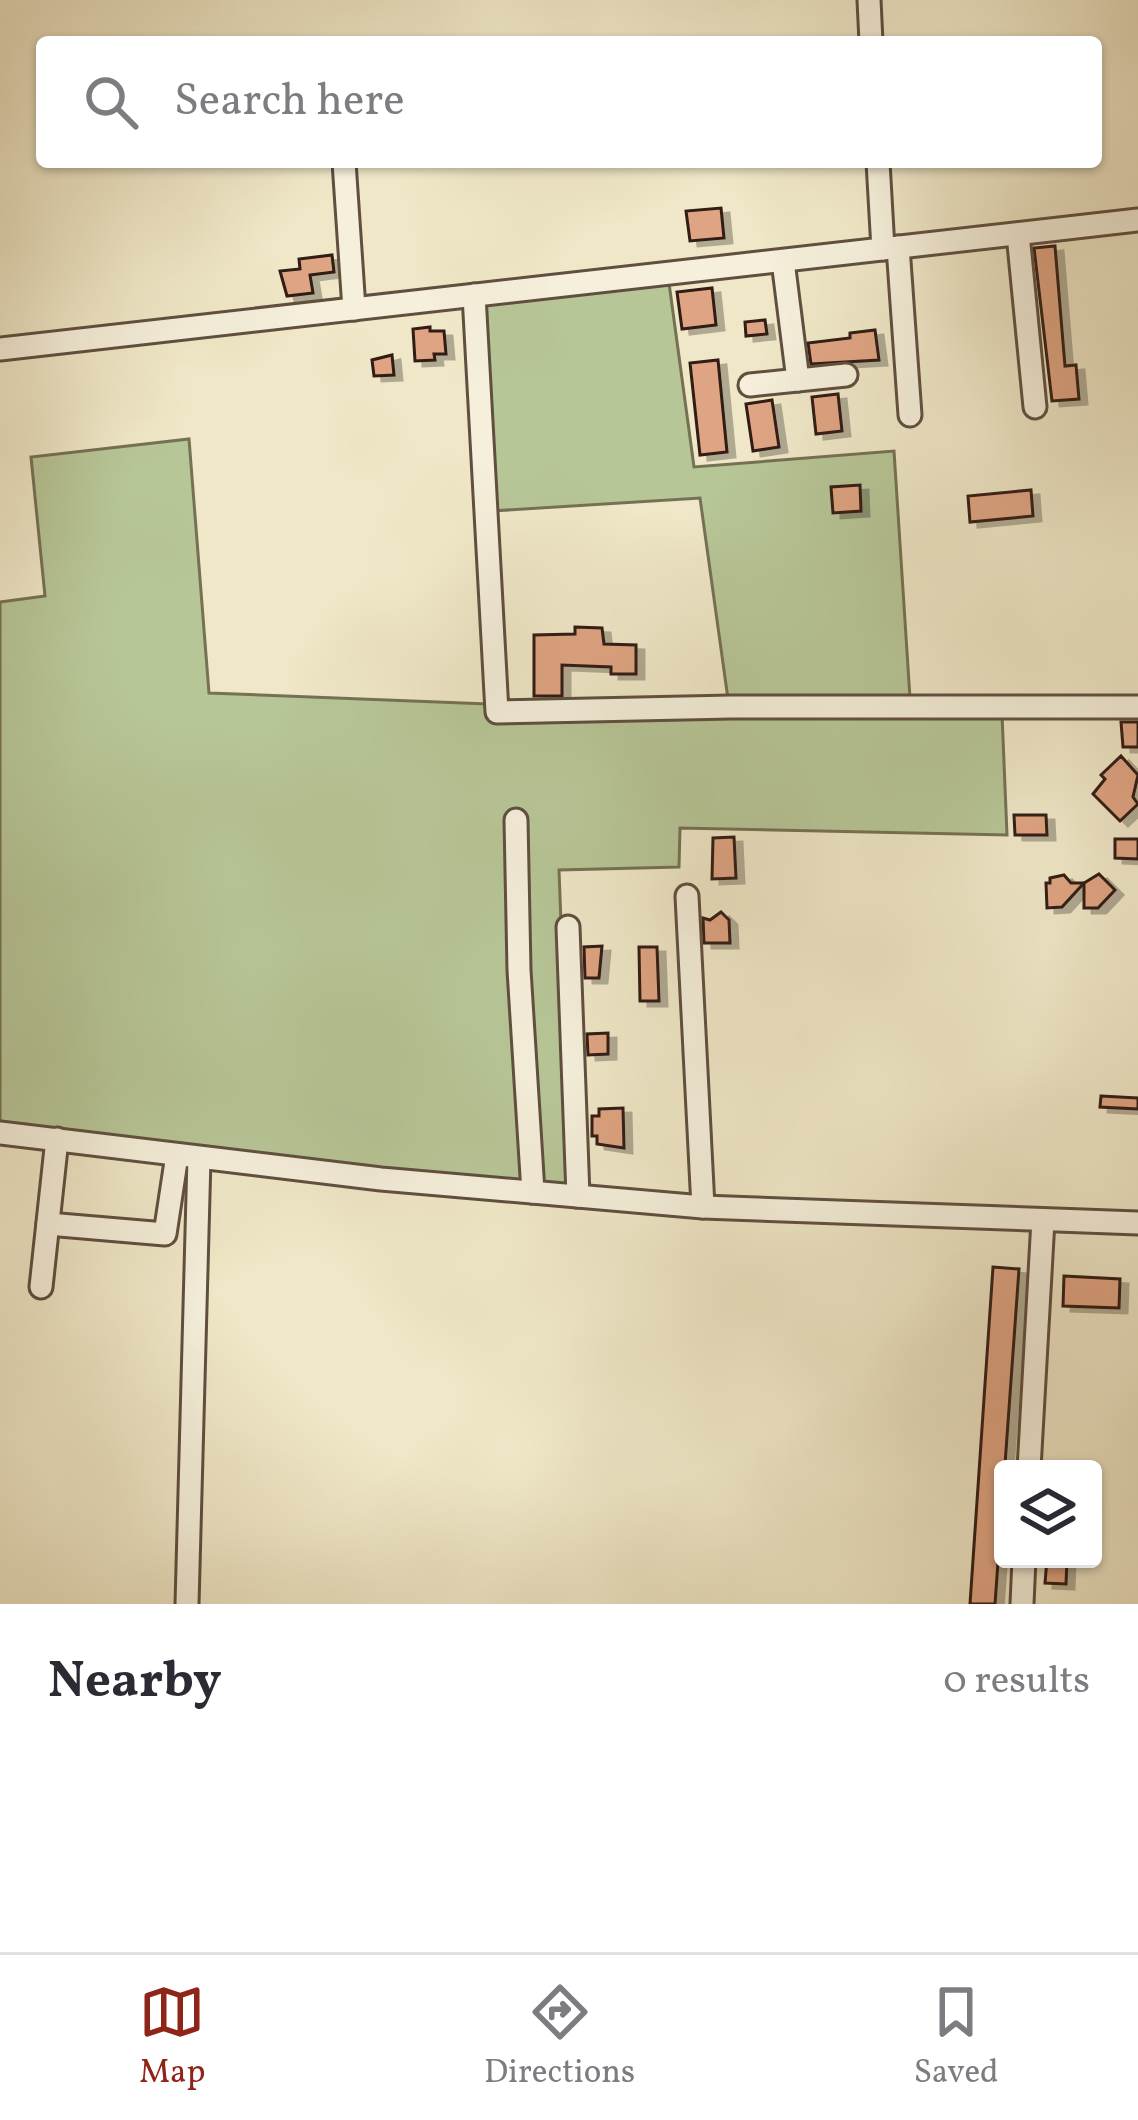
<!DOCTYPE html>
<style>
body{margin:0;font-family:Vollkorn,serif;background:#f7f7f7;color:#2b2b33}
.controls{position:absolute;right:36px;bottom:36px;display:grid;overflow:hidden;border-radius:12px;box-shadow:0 3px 9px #0004}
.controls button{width:108px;height:108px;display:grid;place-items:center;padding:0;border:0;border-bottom:3px solid #e1e1e2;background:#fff;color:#2b2b33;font:60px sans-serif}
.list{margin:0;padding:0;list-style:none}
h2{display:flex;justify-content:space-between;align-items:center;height:156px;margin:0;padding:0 48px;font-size:51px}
h2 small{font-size:39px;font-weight:400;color:#7c7c81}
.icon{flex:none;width:66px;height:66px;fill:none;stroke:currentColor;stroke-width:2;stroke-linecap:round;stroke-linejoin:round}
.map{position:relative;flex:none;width:1138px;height:1604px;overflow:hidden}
.search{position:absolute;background:#fff;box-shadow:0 3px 9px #0004;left:36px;right:36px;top:36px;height:132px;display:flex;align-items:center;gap:30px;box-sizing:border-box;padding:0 42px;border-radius:12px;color:#7c7c81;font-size:45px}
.sheet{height:348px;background:#fff}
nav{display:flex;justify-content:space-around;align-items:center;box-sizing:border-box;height:168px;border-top:3px solid #e1e1e2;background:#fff;font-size:33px;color:#7c7c81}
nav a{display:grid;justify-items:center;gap:6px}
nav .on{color:#8f2418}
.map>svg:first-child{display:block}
.green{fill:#b7c697;stroke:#747154;stroke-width:3}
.building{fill:#dfa483;stroke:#301c12;stroke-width:3;filter:url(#shadow)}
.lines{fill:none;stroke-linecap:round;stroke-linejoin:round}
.minor-casing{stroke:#604f3f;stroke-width:27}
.minor{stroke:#f5efdb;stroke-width:21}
</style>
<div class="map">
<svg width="1138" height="1604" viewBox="0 0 1138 1604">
<defs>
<filter id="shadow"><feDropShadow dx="8" dy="5" stdDeviation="0" flood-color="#0004"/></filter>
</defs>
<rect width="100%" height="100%" fill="#efe7c7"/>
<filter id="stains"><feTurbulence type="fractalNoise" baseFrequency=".00167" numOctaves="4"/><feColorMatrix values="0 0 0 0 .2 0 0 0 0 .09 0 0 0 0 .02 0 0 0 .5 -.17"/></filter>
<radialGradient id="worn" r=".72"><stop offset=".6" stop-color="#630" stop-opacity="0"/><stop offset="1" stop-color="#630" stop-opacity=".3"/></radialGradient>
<g class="green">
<path d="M669,283l25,184 200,-16 16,247 -182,1 -28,-201 -208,13 -12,-209z"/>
<path d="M189,439l20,254 279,11 514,10 5,121 -327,-7 -1,39 -120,3 12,317 -199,-18 -372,-45v-522l45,-6 -14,-139z"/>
</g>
<g class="building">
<path d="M721,208l3,30 -34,3 -4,-30z"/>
<path d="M1055,246l10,120 11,-1 3,34 -27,2 -18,-153z"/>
<path d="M332,255l2,17 -24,3 3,18 -26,3 -7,-25 20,-2 -1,-10z"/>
<path d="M712,288l4,37 -34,4 -5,-37z"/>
<path d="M765,320l2,14 -21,2 -1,-14z"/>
<path d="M430,327v4h14l2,23h-12l1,6 -20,1 -2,-32z"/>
<path d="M875,330l4,30 -68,4 -3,-21 42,-5v-5z"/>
<path d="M392,355l2,20 -20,1 -2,-16z"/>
<path d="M718,360l9,92 -27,3 -10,-92z"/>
<path d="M838,394l4,37 -26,3 -4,-37z"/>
<path d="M772,400l7,47 -26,4 -7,-47z"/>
<path d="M860,485l1,26 -28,2 -2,-26z"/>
<path d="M1031,490l2,26 -63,6 -2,-26z"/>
<path d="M575,627l27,1 2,16 32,1v29h-25v-7l-49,-2v31h-28v-61l41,-1z"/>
<path d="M1121,722h17v25h-15z"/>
<path d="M1121,756l17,19 -5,22 5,7 -18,17 -27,-27 12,-15 -4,-4z"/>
<path d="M1014,815h32l1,20h-32z"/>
<path d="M734,837l2,41 -24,1 1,-41z"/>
<path d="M1115,839h23v20l-23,-1z"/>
<path d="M1099,874l16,16 -17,18h-14v-25z"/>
<path d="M1064,875l7,8h13l-22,24 -15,1 -1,-25h4v-5z"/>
<path d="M721,912l8,8 1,23h-26l-1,-25 7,2z"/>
<path d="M602,946l-3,32h-14l-1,-31z"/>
<path d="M639,947h18l2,54h-19z"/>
<path d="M608,1033v21l-20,1 -1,-21z"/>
<path d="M1101,1096l37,2v11l-38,-2z"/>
<path d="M623,1108l1,40 -27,-4v-8h-5v-20h7v-7z"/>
<path d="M993,1267l26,2 -24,335h-25z"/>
<path d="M1064,1276l56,3 -1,29 -56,-2z"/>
<path d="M1047,1559h20l-1,25 -21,-1z"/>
</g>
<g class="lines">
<g class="minor-casing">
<g id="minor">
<path d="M869,0l2,42"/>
<path d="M344,162l10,147"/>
<path d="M878,162l5,87"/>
<path d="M1018,234l17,173"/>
<path d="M898,247l12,168"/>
<path d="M783,261l15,119"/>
<path d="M474,295l23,417 234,-5h407"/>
<path d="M0,349l1138,-129"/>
<path d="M750,385l96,-10"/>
<path d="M516,820l3,150 14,222"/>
<path d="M687,896l16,311"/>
<path d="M568,927l10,269"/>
<path d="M0,1133l381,46 322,28 435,16"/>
<path d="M48,1224l117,10 12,-79"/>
<path d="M41,1287l16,-148"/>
<path d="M1029,1469l14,-249"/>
<path d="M187,1604l12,-446"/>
<path d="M1022,1604l2,-45"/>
</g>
</g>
<use href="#minor" class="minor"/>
</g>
<rect width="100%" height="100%" filter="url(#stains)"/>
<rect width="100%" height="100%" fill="url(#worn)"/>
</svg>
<div class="controls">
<button><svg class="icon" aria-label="layers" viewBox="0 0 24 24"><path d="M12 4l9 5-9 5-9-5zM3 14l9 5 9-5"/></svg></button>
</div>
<div class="search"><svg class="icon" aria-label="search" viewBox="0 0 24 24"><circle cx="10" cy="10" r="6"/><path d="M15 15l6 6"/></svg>Search here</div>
</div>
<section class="sheet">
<h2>Nearby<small>0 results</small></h2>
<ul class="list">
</ul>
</section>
<nav>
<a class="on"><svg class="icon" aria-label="map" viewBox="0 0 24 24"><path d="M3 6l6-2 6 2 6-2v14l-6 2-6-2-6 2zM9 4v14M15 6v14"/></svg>Map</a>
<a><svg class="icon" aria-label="directions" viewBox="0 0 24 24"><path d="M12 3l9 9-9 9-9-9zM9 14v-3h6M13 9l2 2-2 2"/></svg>Directions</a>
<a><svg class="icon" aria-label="saved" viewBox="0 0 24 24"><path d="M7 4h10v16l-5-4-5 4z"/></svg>Saved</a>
</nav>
